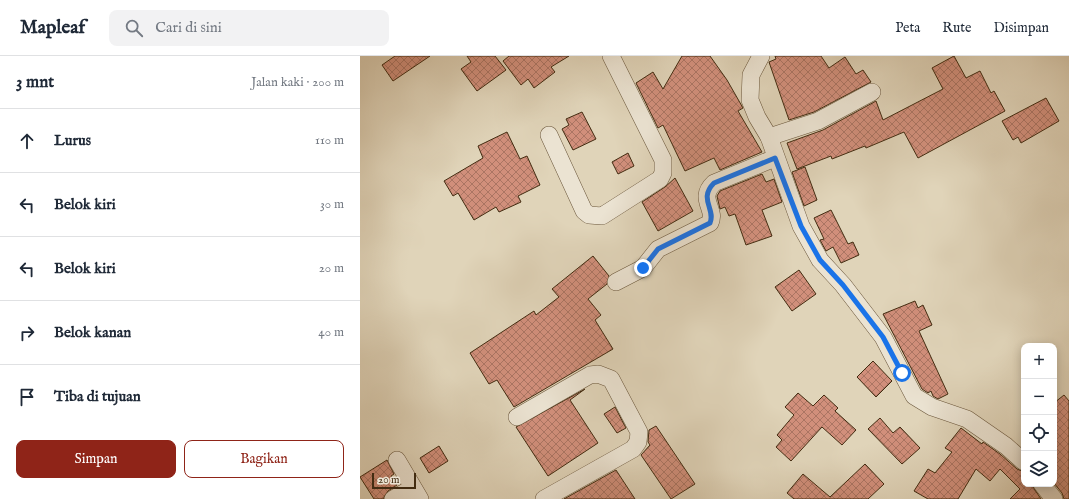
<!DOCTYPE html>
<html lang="id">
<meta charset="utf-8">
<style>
body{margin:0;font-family:"IM FELL English",serif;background:#f2f2f3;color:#1f2937}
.controls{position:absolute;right:12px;bottom:12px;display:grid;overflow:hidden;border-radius:8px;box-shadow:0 2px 10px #0003}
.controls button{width:36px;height:36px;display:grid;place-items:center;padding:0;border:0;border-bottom:1px solid #e0e1e3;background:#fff;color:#1f2937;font:20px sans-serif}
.scale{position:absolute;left:12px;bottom:10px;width:44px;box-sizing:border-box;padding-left:4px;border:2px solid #432c11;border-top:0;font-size:11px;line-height:14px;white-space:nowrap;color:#432c11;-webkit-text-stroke:3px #ebe3d2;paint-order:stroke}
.stop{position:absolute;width:12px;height:12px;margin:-9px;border:3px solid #1a73e8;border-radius:50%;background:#fff}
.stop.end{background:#1a73e8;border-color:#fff;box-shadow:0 1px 4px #0008}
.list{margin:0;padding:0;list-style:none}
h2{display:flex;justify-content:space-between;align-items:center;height:52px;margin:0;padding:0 16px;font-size:17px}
h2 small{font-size:13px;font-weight:400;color:#747a83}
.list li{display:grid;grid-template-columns:26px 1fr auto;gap:12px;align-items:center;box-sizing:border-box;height:64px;padding:0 16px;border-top:1px solid #e0e1e3}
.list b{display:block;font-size:15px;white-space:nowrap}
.list em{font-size:13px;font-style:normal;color:#747a83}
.actions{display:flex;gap:8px;padding:12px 16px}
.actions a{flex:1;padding:9px 0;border:1px solid #8f2418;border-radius:8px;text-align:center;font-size:14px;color:#8f2418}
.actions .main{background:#8f2418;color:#fff}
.icon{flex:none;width:22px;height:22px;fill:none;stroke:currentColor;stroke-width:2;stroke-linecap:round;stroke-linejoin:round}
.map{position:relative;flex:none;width:709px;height:443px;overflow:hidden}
header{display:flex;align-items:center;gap:24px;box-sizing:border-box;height:56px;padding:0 20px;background:#fff;border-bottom:1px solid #e0e1e3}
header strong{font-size:19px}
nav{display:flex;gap:22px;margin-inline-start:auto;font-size:14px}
.search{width:280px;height:36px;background:#f2f2f3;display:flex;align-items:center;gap:10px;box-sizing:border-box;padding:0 14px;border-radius:8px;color:#747a83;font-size:15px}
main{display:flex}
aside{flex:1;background:#fff}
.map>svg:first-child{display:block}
.building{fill:url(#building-cross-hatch);stroke:#432c11}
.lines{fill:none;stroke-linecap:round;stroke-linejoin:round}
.street-casing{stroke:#6a563b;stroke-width:18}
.street{stroke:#ebe3d2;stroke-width:17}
.route{stroke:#1a73e8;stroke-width:5}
</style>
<header>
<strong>Mapleaf</strong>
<div class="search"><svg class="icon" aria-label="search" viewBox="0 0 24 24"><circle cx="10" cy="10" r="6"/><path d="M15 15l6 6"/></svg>Cari di sini</div>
<nav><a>Peta</a><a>Rute</a><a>Disimpan</a></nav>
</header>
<main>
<aside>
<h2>3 mnt<small>Jalan kaki · 200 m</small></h2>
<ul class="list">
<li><svg class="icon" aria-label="ahead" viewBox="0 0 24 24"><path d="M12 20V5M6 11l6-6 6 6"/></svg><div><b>Lurus</b></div><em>110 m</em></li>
<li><svg class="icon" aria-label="left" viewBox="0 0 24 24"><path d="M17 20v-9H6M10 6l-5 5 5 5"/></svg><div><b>Belok kiri</b></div><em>30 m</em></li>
<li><svg class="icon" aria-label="left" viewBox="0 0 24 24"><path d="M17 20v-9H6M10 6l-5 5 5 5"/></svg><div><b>Belok kiri</b></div><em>20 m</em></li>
<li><svg class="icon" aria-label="right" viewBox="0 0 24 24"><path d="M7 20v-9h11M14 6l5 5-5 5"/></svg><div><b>Belok kanan</b></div><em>40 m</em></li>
<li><svg class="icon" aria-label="arrive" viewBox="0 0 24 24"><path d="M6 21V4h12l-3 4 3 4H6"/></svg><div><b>Tiba di tujuan</b></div></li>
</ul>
<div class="actions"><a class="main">Simpan</a><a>Bagikan</a></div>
</aside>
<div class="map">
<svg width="709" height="443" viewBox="0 0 709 443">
<defs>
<pattern id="building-cross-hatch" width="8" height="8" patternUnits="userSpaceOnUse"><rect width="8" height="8" fill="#d18f7b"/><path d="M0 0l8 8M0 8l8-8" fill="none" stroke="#ab7563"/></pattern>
</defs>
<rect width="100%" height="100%" fill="#e0d4b9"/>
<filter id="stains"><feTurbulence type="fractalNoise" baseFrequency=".005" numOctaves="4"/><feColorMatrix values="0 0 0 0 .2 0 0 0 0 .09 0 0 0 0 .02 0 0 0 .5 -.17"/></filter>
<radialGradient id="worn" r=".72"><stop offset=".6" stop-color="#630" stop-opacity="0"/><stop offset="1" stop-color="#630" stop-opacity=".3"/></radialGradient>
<g class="building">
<path d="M35,0h35l-37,25 -11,-16z"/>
<path d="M107,0h28l11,14 -29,21 -16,-22 10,-7z"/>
<path d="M149,0h60l-18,11 4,5 -21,16 -6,-9 -7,6 -18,-24z"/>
<path d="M322,0h28l17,24 16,28 -5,3 24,41 -42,18 -6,-12 -29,13 -22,-46 -5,3 -22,-45 17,-11 10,17z"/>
<path d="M415,0h46l8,12 16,-11 11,17 7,-4 8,12 -57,30 -25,8 -20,-58 7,-3z"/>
<path d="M594,0l12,22 14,-7 11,22 3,-2 11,20 -87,47 -14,-26 -38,16 -1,-2 -33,13 -1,-3 -34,13 -10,-26 36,-13 53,-29 7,19 60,-31 -11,-21z"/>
<path d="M686,42l13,23 -38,22 -3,-6 -5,3 -11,-19z"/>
<path d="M222,56l14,27 -23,11 -11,-21 7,-4 -3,-6z"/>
<path d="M147,76l13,27 7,-3 13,29 -22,11 3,6 -22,10 -3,-5 -22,13 -16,-27 -5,3 -9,-15 39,-23 -5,-12z"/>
<path d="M268,97l6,13 -16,8 -6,-12z"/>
<path d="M445,111l12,33 -13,6 -12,-34z"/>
<path d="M402,118l4,8 8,-3 8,23 -20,8 10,26 -26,9 -11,-31 -6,2 -4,-9 -5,2 -3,-13 3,-5z"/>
<path d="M315,122l18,33 -35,20 -16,-29 23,-15z"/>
<path d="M471,154l17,34 5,-2 6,13 -18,8 -8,-16 -7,4 -6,-11 4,-1 -10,-21z"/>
<path d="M233,200l16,20 -2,8 -19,15 13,16 -6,5 18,29 -99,58 -17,-27 -8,4 -19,-31 64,-42 2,4 23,-18 -7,-8z"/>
<path d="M439,214l17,24 -24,17 -17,-24z"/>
<path d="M555,245l3,7 5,-3 9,20 -13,6 29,63 -10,5 -5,-3 -2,-5 -3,2 -6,-4 -39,-75z"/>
<path d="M513,305l19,20 -16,16 -19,-20z"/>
<path d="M225,333l-15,11 28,43 -50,33 -32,-49z"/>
<path d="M438,337l15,13 11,-11 14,13 -3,3 21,19 -14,15 -20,-18 -31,34 -15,-14 6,-7 -5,-5 17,-20 -9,-8z"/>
<path d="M704,339l5,6v98h-5l-2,-6 -8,-10v-80z"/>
<path d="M255,351l11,21 -9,5 -13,-19z"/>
<path d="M520,362l13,15 7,-6 20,21 -18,16 -34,-35z"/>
<path d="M296,370l39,58 -24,15 -30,-44 9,-10 -2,-3 1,-12z"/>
<path d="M601,372l21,16 1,-2 17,12 17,15 7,3v13l7,-1 10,15h-31l10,-10 -20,-20 -10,12 -14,-12 -18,30h-30l-14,-8 14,-22 7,4 17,-21 -7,-4z"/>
<path d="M79,390l9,15 -19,12 -9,-15z"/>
<path d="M27,404l7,14 -3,2 6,9 -9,6 -5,8h-9l-14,-22z"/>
<path d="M505,408l19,20 -16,15h-74l-7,-6 16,-19 27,23z"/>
<path d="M256,414l19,29h-71z"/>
</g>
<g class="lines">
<g class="street-casing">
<g id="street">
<path d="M401,0l-10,19 -1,25 7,17 12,20 32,89 19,34 23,25 40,52 31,59 18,11 35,12 39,27 18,16"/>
<path d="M189,79l35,76 5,4 13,1 58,-37 3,-6v-13l-52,-104"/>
<path d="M409,81l49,-16 54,-29"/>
<path d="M256,226l27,-14 15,-19 52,-26c7,-14 -13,-24 4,-40l61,-25"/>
<path d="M157,361l73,-42 8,-1 13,5 28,53 -1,10 -5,7 -89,50"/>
<path d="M37,404l23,39"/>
<path d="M682,428l12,15"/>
<path d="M33,443l19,-11"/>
</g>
</g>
<use href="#street" class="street"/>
</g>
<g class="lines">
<path class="route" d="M283,212l15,-19 52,-26c6,-14 -12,-24 4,-40l61,-25 26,68 19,34 23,25 40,52 19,36"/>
</g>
<rect width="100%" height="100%" filter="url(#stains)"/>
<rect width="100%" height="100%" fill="url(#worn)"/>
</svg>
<div class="controls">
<button>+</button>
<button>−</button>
<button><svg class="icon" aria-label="locate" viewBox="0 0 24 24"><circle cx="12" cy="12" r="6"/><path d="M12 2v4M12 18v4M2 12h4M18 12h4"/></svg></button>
<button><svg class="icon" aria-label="layers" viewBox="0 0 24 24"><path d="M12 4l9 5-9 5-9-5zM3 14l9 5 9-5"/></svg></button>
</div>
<div class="scale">20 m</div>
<div class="stop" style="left:542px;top:317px"></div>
<div class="stop end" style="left:283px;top:212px"></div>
</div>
</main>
